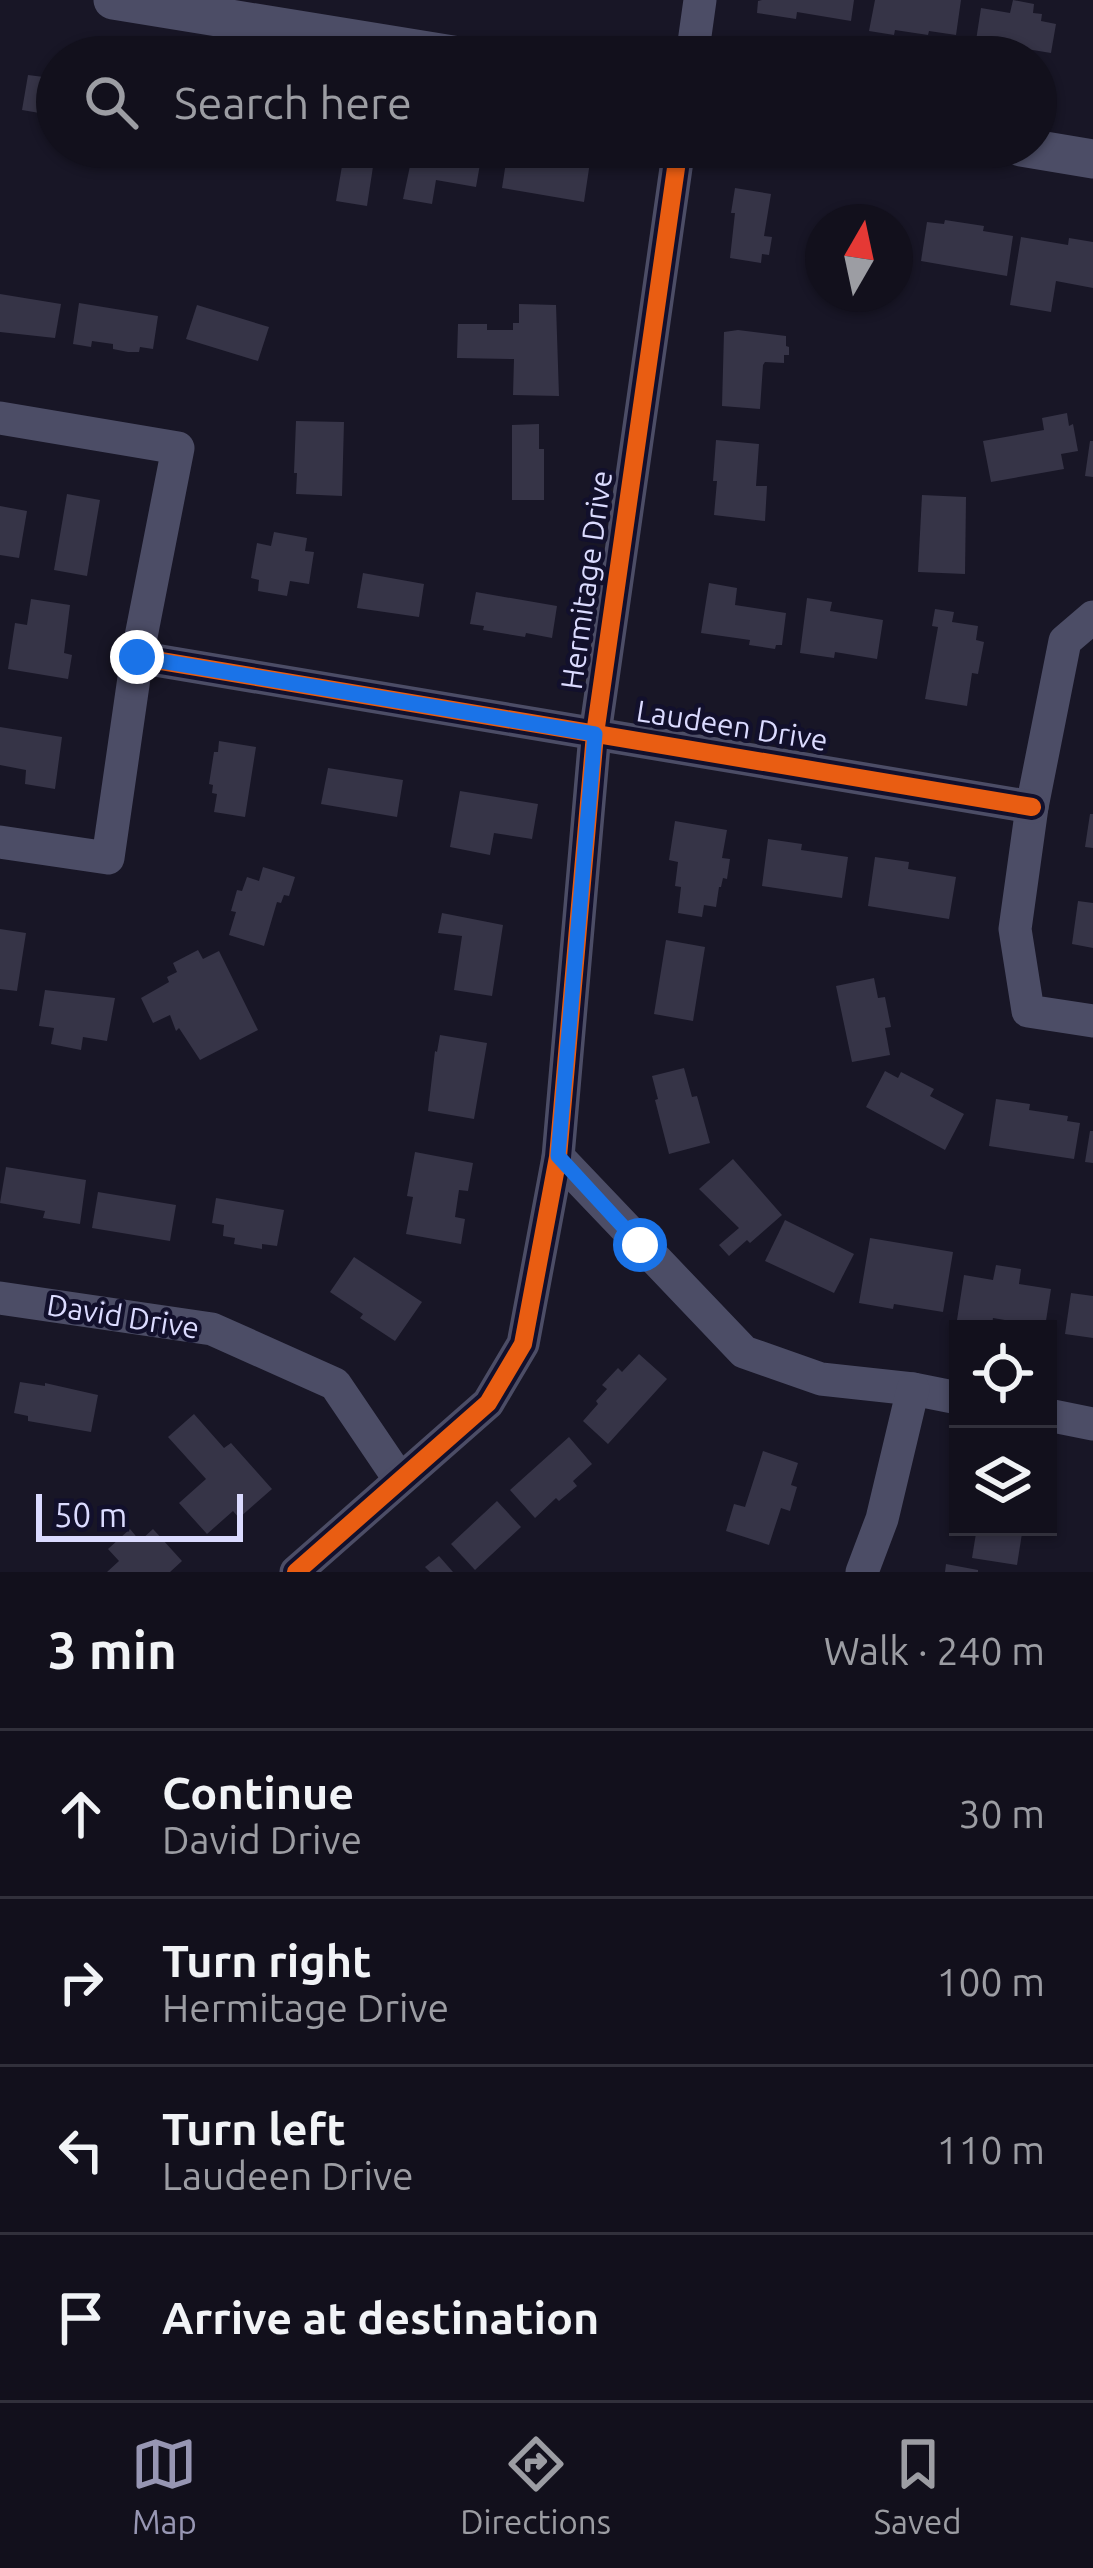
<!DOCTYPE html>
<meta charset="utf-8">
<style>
body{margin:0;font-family:Ubuntu,sans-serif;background:#1b1925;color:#f1f3f6}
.controls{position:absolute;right:36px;bottom:36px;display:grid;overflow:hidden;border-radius:0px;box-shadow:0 3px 9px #0004}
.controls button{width:108px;height:108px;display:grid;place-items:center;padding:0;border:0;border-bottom:3px solid #31303b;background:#12101c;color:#f1f3f6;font:60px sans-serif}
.compass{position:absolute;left:805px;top:204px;width:108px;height:108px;border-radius:50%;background:#12101c;box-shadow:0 3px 9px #0004;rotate:9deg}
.scale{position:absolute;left:36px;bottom:30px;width:207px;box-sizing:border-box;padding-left:12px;border:6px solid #dbdbff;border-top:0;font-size:33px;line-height:42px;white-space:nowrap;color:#dbdbff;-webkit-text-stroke:9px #12102c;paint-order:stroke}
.stop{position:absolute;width:36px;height:36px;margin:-27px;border:9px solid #1a73e8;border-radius:50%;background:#fff}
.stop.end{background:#1a73e8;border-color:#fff;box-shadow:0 3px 12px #0008}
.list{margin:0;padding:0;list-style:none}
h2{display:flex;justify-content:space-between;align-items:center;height:156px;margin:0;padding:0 48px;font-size:51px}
h2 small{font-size:39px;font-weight:400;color:#9c9da3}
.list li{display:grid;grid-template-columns:78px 1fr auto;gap:36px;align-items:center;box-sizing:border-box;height:168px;padding:0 48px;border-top:3px solid #31303b}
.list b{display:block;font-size:45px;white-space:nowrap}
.list p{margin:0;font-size:39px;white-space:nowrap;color:#9c9da3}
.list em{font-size:39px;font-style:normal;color:#9c9da3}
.icon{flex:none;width:66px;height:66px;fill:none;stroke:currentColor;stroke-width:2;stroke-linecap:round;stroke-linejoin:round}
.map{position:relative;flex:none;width:1093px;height:1572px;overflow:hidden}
.search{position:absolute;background:#12101c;box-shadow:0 3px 9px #0004;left:36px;right:36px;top:36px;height:132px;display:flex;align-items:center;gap:30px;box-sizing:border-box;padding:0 42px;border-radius:66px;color:#9c9da3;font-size:45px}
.sheet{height:828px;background:#12101c}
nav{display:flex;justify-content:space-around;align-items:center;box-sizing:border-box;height:168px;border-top:3px solid #31303b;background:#12101c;font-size:33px;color:#9c9da3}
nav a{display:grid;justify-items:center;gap:6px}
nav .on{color:#9796b3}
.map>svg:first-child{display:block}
.building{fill:#363447}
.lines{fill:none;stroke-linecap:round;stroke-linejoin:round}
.minor{stroke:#4c4d66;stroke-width:33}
.tertiary{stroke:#4c4d66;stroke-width:39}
.cycleway-casing{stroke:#12102c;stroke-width:26}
.cycleway{stroke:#e95d12;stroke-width:18}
.route{stroke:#1a73e8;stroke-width:15}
.labels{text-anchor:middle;stroke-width:9;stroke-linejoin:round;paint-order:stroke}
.street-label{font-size:30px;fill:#dbdbff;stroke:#12102c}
</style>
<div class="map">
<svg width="1093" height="1572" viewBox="0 0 1093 1572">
<rect width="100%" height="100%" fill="#181626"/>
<g class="building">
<path d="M762,0h92l-3,21 -54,-9 -1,7 -39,-6 1,-12z"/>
<path d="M875,0h86l-5,35 -27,-4 -1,4 -33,-5 -1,5 -25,-4z"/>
<path d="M1013,0l21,4 -1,9 9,1 -1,7 15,3 -5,29 -36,-6 -1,7 -39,-7 6,-39 29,5z"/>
<path d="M28,75l16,2v6l13,2v31l-35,-6z"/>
<path d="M301,147h75l-9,59 -31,-5 6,-35 -43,-7z"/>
<path d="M414,147h69l-7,40 -40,-7 -4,24 -29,-5z"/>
<path d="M508,149l82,13 -6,40 -82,-14z"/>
<path d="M735,188l36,6 -7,42 8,1 -3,18 -7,-1 -1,9 -31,-5 5,-45h-4z"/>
<path d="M945,220l39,6 -1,5 30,5 -6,40 -86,-15 6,-39 17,2z"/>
<path d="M1021,237l47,8 1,-7 24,4v46l-37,-7 -5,31 -41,-7z"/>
<path d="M0,294l61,10 -6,34 -55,-6z"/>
<path d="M79,303l79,13 -5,33 -13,-2 -1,5h-11l-15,-3v-5l-21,-3 -1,6 -18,-3z"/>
<path d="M519,304l37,1 3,91 -46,-1 1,-36 -57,-1 1,-34h29v6h26v-7h6z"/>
<path d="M197,305l72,22 -11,34 -72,-22z"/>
<path d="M738,330l48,6v10l3,1v8h-5v8l-19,-1 -2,3 -3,44 -38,-3 2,-74z"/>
<path d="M1067,413l2,13 4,-2 5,27 -17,3 3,15 -73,13 -8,-41 61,-11 -2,-12z"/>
<path d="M296,421l48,1 -2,74 -46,-2 1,-21h-3z"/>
<path d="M539,424v25h5v51h-32v-75z"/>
<path d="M716,440l43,4 -3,42h11l-2,35 -51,-6 3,-34h-4z"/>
<path d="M1090,441h3v36l-8,-1z"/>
<path d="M67,494l33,6 -13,76 -33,-6z"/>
<path d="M922,495l44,2 -1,77 -47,-2z"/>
<path d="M0,506l27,5 -8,47 -19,-3z"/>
<path d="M274,532l33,6 -2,13 9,1 -5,32 -19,-3 -3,15 -29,-5 1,-11 -8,-2 6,-35 14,3z"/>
<path d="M363,573l61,11 -5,33 -62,-9z"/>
<path d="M709,583l28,5 -2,17 51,8 -4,32h-6l-1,4 -26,-4 1,-5 -49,-7z"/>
<path d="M476,592l81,14 -5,32 -26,-5 -1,4 -42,-7 1,-4 -14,-2z"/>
<path d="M807,598l25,4 -2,9 53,9 -6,39 -42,-7 -1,6 -34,-5z"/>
<path d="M31,599l39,6 -6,48 8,2 -4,24 -60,-10 7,-46 12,2z"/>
<path d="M935,609l19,3 -2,10 26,4 -2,14 8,2 -6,32 -6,-1 -5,33 -42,-7 13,-72 -6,-1z"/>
<path d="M0,727l62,10 -7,52 -30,-5 1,-14 -26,-5z"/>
<path d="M219,741l37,6 -11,70 -31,-5 3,-18 -5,-1 1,-8 -4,-1 5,-32h4z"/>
<path d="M328,768l75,12 -6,37 -76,-13z"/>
<path d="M460,791l78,13 -6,35 -38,-6 -4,22 -40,-8z"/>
<path d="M1090,814h3v34l-8,-1z"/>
<path d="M675,821l52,9 -5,28 8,1 -3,20 -4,-1 -2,9h-2l-3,20 -12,-2 -2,12 -24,-4 3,-26 -6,-1 3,-24 -9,-2z"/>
<path d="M768,839l34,5 -1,6 47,7 -6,41 -80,-12z"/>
<path d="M875,857l34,5 -1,7 48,8 -7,42 -81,-13z"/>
<path d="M263,867l32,10 -6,19 -5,-1 -3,8 -4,-1 -13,44 -35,-11 7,-23 -5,-1 6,-21 5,1 5,-14 12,4z"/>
<path d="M1078,901l15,2v45l-21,-4z"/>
<path d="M442,913l61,12 -11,71 -38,-6 8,-54 -24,-3z"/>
<path d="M0,929l26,4 -9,58 -17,-2z"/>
<path d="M666,940l39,7 -12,74 -39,-7z"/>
<path d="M198,950l5,9 16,-8 39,79 -58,30 -21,-32 -3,3 -6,-16 -17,8 -12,-25 28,-16 -2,-5 10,-5 -4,-9z"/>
<path d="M874,978l4,20 7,-1 6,30 -6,1 5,27 -38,7 -16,-76z"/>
<path d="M45,990l70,8 -8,43 -24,-4 -2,13 -30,-6 3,-16 -15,-2z"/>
<path d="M440,1035l47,8 -13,76 -46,-8 7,-60 2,1z"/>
<path d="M684,1068l8,29 5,-1 13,47 -41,11 -14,-54 3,-1 -6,-23z"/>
<path d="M885,1071l13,7 3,-6 33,17 -4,7 34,18 -19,36 -79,-43z"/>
<path d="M996,1099l34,5 -1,6 39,6 -1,5 13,2 -6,36 -85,-13z"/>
<path d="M1090,1131h3v32l-8,-1z"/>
<path d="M415,1152l58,11 -5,28 -9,-1 -4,27 10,2 -4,25 -55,-10 7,-37 -6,-1z"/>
<path d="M733,1159l49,56 -32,28 -3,-3 -18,16 -10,-11 20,-17 -40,-39z"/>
<path d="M6,1167l80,13 -6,44 -37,-6 2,-7 -45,-8z"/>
<path d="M98,1192l78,13 -6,36 -78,-13z"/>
<path d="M216,1198l68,12 -7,36 -15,-2v5l-28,-5 1,-6 -12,-2 1,-11 -12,-2z"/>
<path d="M785,1220l69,34 -20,39 -69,-32z"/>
<path d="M870,1238l83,14 -10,60 -49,-8 -1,5 -34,-6z"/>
<path d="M354,1257l68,45 -27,39 -35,-23 3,-4 -33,-22z"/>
<path d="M996,1265l25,4 -2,15 32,5 -6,38 -52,-9 -1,7 -35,-5 7,-45 29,5z"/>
<path d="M1071,1293l22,3v42l-28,-4z"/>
<path d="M639,1354l28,25 -59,65 -25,-23 15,-17 -2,-3 11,-12 -5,-4 16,-17 4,4z"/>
<path d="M20,1382l25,4v-3l53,12 -7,37 -63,-11v-5l-14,-3z"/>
<path d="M194,1414l30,34 7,-5 41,46 -33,29 -6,-7 -26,23 -28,-31 27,-24 -38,-42z"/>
<path d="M569,1437l23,27 -19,17 4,5 -18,15 -3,-3 -21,20 -25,-28z"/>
<path d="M763,1451l35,12 -7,22 6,2 -7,24 -9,-3 -12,37 -43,-14 8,-27 11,3z"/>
<path d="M497,1501l24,26 -46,43 -24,-26z"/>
<path d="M977,1527h46l-6,38 -45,-7z"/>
<path d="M130,1529l10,12 13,-12 29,32 -12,11h-63l12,-11 -11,-12z"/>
<path d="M439,1556l14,16h-23l-5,-5z"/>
<path d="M946,1564l32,6v2h-33z"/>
</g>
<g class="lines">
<g class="minor">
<path d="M692,57l8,-57"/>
<path d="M0,418l178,30 -41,209 -29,201 -108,-16"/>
<path d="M1093,617l-28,24 -33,166 -17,122 13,82 65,10"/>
<path d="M137,657l895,150"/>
<path d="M558,1157l186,195 77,27 92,10 45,9"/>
<path d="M0,1298l212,31 123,55 65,96"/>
<path d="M1048,1415l45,9"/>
<path d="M296,1572l192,-169 35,-59 35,-187 37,-423 84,-587"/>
<path d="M862,1572l20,-53 31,-130"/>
</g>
<g class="tertiary">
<path d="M113,0l352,57"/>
<path d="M1021,147l72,12"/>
</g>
<g class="cycleway-casing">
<g id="cycleway">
<path d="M137,657l895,150"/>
<path d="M296,1572l192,-169 35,-59 35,-187 37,-423 84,-587"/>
</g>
</g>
<use href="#cycleway" class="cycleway"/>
</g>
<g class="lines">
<path class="route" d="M137,657l458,77 -37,422 82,89"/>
</g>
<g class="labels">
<g class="street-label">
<text transform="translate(587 580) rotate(-82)" y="10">Hermitage Drive</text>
<text transform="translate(732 726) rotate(9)" y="10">Laudeen Drive</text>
<text transform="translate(123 1317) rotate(9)" y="10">David Drive</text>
</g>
</g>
</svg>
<div class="controls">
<button><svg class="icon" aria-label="locate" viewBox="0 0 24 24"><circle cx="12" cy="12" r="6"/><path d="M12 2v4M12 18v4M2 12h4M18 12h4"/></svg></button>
<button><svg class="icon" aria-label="layers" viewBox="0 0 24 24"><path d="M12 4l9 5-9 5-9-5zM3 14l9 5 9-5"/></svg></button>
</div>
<svg class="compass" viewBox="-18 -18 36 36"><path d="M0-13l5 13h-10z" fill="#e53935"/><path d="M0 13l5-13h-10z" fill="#9c9da3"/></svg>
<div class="scale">50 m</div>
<div class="stop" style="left:640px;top:1245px"></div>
<div class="stop end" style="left:137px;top:657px"></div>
<div class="search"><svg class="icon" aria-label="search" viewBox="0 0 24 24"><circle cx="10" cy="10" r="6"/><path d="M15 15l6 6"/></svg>Search here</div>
</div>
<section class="sheet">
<h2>3 min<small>Walk · 240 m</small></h2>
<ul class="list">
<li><svg class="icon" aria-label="ahead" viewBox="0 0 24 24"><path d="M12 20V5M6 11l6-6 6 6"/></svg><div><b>Continue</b><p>David Drive</p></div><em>30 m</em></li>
<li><svg class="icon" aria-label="right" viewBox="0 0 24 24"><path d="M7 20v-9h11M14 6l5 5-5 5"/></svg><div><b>Turn right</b><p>Hermitage Drive</p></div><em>100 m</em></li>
<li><svg class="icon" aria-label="left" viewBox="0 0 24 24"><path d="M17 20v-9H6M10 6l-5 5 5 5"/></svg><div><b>Turn left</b><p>Laudeen Drive</p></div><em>110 m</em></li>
<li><svg class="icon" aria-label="arrive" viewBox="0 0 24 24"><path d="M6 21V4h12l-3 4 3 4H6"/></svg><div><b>Arrive at destination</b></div></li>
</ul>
</section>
<nav>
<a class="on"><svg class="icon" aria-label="map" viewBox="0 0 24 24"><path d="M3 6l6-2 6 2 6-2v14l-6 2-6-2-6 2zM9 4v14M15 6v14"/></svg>Map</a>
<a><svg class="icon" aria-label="directions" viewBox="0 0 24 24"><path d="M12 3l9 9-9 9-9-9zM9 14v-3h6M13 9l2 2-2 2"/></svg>Directions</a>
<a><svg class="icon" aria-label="saved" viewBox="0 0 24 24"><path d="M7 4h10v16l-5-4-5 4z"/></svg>Saved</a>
</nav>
